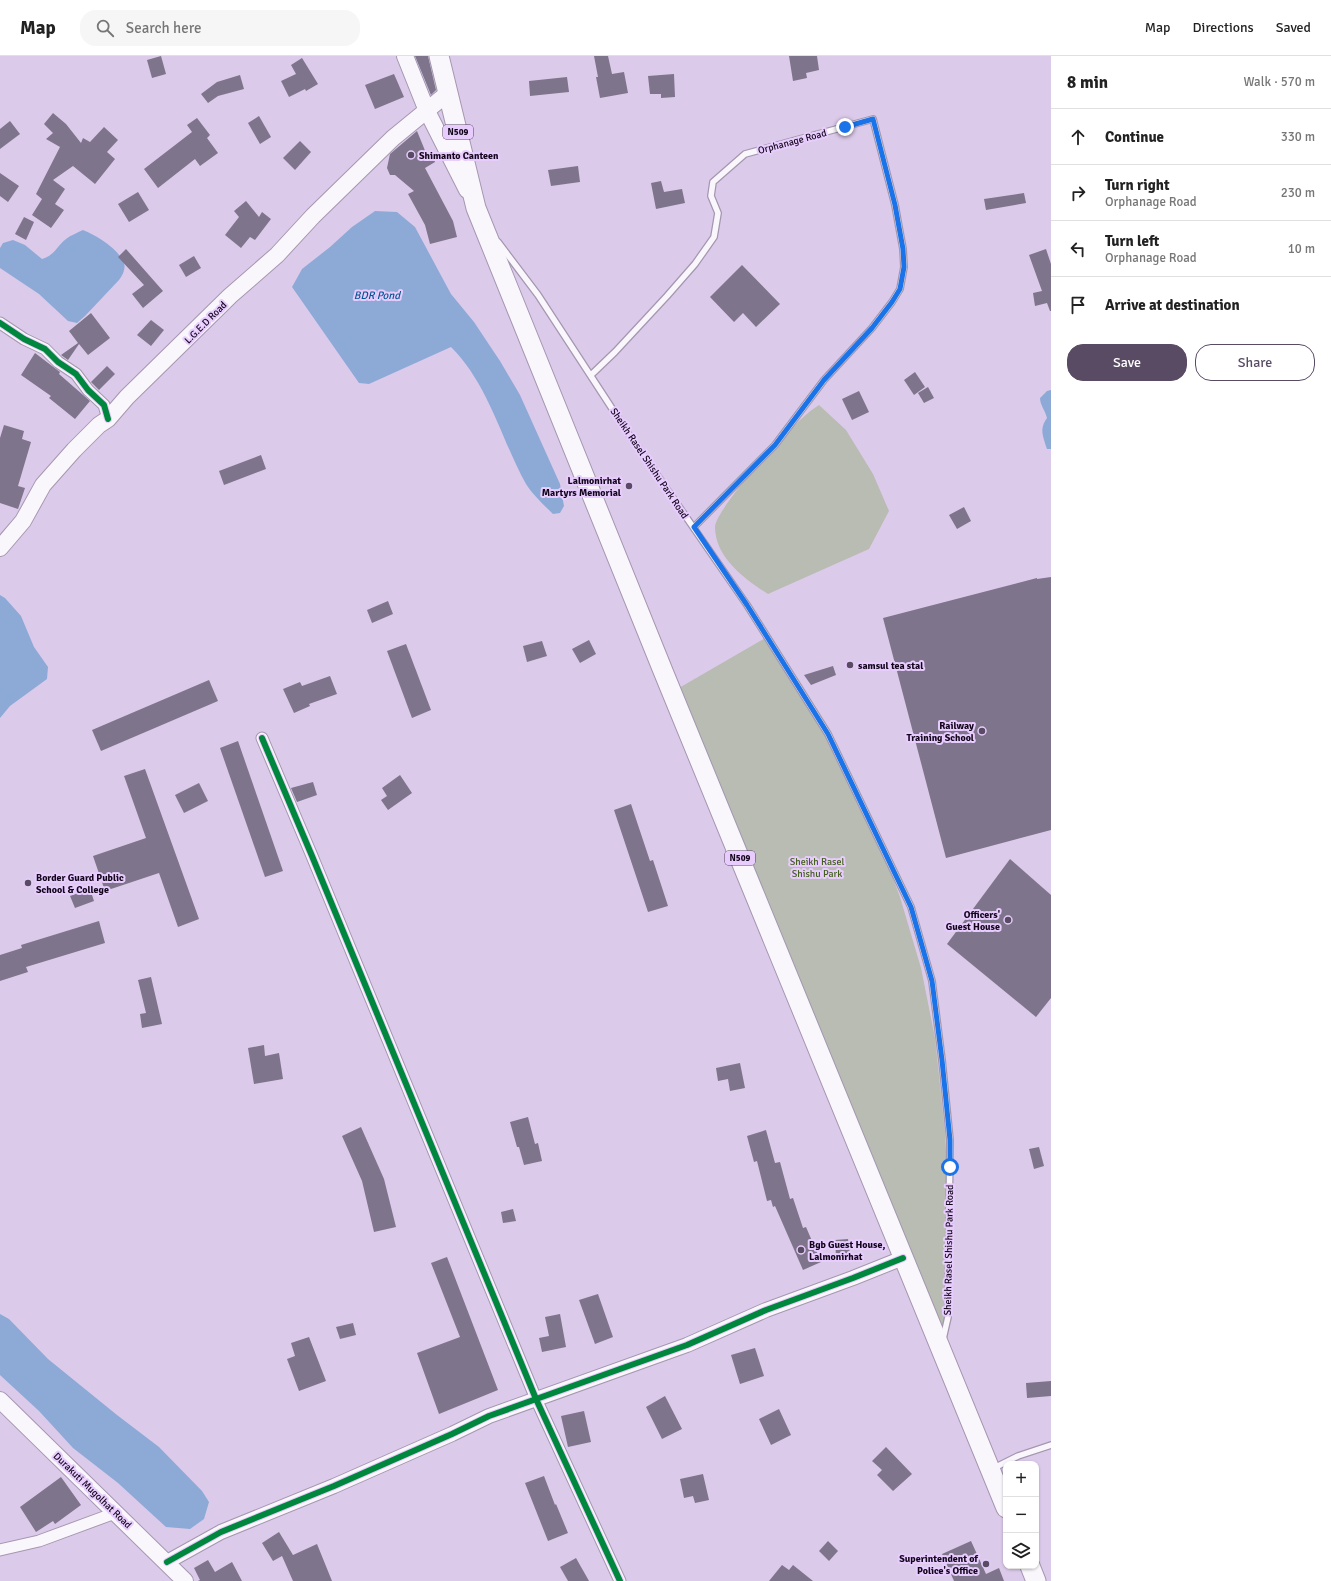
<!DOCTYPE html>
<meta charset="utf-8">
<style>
body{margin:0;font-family:Signika,sans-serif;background:#f6f6f6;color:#222}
.controls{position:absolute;right:12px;bottom:12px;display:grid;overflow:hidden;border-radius:8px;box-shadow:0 1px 3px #0004}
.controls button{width:36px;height:36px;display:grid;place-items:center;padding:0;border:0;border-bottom:1px solid #e0e0e0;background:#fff;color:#222;font:20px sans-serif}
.stop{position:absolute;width:12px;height:12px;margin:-9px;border:3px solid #1a73e8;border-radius:50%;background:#fff}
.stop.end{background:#1a73e8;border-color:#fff;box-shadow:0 1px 4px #0008}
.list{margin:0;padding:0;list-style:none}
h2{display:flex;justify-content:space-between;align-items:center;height:52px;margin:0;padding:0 16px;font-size:17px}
h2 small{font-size:13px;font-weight:400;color:#767676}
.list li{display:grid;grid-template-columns:26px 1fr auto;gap:12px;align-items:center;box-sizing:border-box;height:56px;padding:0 16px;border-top:1px solid #e0e0e0}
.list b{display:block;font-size:15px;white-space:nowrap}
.list p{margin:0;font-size:13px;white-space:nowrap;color:#767676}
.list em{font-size:13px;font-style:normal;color:#767676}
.actions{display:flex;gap:8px;padding:12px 16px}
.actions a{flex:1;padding:9px 0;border:1px solid #594b64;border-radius:16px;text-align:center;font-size:14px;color:#594b64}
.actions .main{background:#594b64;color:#fff}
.icon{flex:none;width:22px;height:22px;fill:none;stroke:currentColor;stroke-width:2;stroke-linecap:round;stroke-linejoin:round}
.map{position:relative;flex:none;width:1051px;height:1525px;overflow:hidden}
header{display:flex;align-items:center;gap:24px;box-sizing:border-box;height:56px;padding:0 20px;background:#fff;border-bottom:1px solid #e0e0e0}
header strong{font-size:19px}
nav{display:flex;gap:22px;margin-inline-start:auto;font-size:14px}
.search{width:280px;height:36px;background:#f6f6f6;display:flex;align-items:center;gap:10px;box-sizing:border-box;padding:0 14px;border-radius:16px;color:#767676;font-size:15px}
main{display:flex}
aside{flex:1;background:#fff}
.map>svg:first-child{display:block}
.green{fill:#b8bcb2}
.water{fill:#8daad7}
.building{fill:#7e748c}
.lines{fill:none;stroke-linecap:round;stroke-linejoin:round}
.service-casing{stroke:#a497b0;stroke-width:8}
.minor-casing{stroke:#a497b0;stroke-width:13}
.tertiary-casing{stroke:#a497b0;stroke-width:16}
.secondary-casing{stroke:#a497b0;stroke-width:18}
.trunk-casing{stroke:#a497b0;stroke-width:21}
.service{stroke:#faf7fc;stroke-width:5.5}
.minor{stroke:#faf7fc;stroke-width:11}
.tertiary{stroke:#faf7fc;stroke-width:14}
.secondary{stroke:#faf7fc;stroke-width:16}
.trunk{stroke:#faf7fc;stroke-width:19}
.cycleway-casing{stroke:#e7ccfd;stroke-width:8}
.cycleway{stroke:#00873e;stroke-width:6}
.route{stroke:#1a73e8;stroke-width:5}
.poi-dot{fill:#594b64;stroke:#e7ccfd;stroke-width:1.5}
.labels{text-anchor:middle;stroke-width:4;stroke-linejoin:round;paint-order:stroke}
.shield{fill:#e7ccfd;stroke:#52415f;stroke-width:1}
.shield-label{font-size:9px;font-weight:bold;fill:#12061b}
.street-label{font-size:10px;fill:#12061b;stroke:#e7ccfd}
.poi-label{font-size:10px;font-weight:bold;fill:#12061b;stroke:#e7ccfd;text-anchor:start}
.park-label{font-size:10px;fill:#425d1c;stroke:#e7ccfd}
.water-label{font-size:11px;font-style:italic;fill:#045693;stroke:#e7ccfd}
</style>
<header>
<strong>Map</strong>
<div class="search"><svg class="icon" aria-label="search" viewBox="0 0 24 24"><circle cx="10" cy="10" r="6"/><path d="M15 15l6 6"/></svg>Search here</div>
<nav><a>Map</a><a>Directions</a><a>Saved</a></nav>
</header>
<main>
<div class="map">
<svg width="1051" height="1525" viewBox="0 0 1051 1525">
<rect width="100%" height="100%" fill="#dccaeb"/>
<g class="green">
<path d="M819,349l27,25 27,44 16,37 -20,38 -101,45c-22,-14 -53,-36 -53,-67 1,-19 74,-99 92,-113 4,-4 8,-6 12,-9z"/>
<path d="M767,581l64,103 48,100 21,57 21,71 14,70 10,94 4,76 -1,109 -8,31 -268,-656z"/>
</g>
<g class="water">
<path d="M375,155l22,1 18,15 36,67 23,28 26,39 20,34 40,89 4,22 -4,7 -7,1c-9,-9 -20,-19 -27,-30 -25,-45 -37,-99 -75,-137l-82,37 -10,-1 -67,-96 10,-18 28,-22 22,-20z"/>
<path d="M83,174c14,6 35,18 41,33 2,6 -2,13 -5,17l-34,36 -8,7 -9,-2 -29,-27 -39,-26v-20l3,-5 10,-3 12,5 17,14c13,-4 14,-12 24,-20 5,-4 11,-6 17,-9z"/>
<path d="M1051,334v59h-4c-4,-13 -8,-20 0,-31 -2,-8 -7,-13 -7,-20l7,-7z"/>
<path d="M0,539l5,3 16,18 13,31 14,20 -1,12 -37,27 -10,12z"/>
<path d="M0,1258l9,5 39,40 69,56 42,32 43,44 7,11 -5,17 -14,10 -24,-2 -48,-44 -45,-35 -34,-37 -39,-36z"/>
</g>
<g class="building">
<path d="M161,0l5,18 -14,4 -5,-18z"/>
<path d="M415,0h13l8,34 -5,5z"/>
<path d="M594,0h14l4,18 12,-2 4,21 -28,5 -4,-21h2z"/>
<path d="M789,0h28l2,14 -13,3 1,5 -14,3z"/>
<path d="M302,2l16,26 -12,7 -1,-2 -16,8 -8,-16 15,-7 -5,-9z"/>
<path d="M394,18l10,23 -29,12 -10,-24z"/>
<path d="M674,18l1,23 -14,1v-4h-11l-2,-18z"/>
<path d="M240,19l4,14 -26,7 -10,7 -7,-9 16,-12z"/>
<path d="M567,21l2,15 -39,4 -1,-15z"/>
<path d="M53,57l13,11 15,19 2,-5 7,4 14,-15 14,13 -11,12 8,7 -20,25 -22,-18 -20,14 12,9 -10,15 9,6 -13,18 -19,-13 10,-16 -6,-5 24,-47 -14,-8 7,-6 -9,-9z"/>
<path d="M259,60l12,21 -11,7 -12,-21z"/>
<path d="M197,62l13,17 -3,3 11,15 -18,13 -5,-7 -37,29 -14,-19 48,-37 -5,-7z"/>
<path d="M10,65l10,13 -20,15v-20z"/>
<path d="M417,75l9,22 5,-1 4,10 -10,6 28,53 4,16 -27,7 -5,-19 -17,-31 6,-3 -19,-16h-5l-3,-7 3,-14z"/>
<path d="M300,85l11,11 -16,18 -12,-12z"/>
<path d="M578,110l2,16 -29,4 -3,-16z"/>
<path d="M0,117l19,13 -11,16 -8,-6z"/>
<path d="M661,125l3,11 18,-3 3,14 -29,6 -5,-26z"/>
<path d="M138,136l11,18 -20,12 -11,-18z"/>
<path d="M1024,137l2,10 -40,7 -2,-11z"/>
<path d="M246,145l13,16 3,-5 9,7 -16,21 -5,-3 -9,11 -16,-13 14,-18 -5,-6z"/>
<path d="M24,161l10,5 -8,18 -11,-6z"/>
<path d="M126,193l37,42 -20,17 -11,-14 12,-9 -26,-28z"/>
<path d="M1046,193l5,15v47h-1l-3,-8 -12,3 -2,-13 9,-2 -13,-36z"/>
<path d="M194,200l7,12 -15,9 -7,-12z"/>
<path d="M742,209l38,39 -24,23 -13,-14 -9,9 -24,-25z"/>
<path d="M91,257l19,25 -22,17 -9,-11 -11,16 -7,-5 17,-12 -9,-12z"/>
<path d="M151,264l13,10 -13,16 -14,-11z"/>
<path d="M35,297l25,19 -1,2 31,27 -15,18 -26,-21 2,-2 -30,-21z"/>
<path d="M107,310l8,8 -16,16 -8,-8z"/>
<path d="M915,316l10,15 -11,8 -10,-15z"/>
<path d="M928,331l6,11 -10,5 -6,-10z"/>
<path d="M859,335l10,21 -17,8 -10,-21z"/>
<path d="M4,369l20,6 -2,8 9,3 -13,44 7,2 -7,21 -18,-6v-65z"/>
<path d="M261,399l5,14 -42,16 -5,-14z"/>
<path d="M964,451l7,14 -14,8 -8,-14z"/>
<path d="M1051,521v253l-105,28 -63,-240 154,-40v1z"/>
<path d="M388,545l5,13 -21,9 -5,-13z"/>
<path d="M589,584l7,14 -16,9 -8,-14z"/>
<path d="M542,585l5,15 -20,6 -4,-16z"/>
<path d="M406,588l25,66 -19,8 -25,-67z"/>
<path d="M833,610l3,9 -25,10 -7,-10z"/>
<path d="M330,620l7,18 -28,10 1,2 -16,7 -11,-24 17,-7 2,4z"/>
<path d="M209,624l9,21 -117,50 -9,-21z"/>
<path d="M238,685l45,130 -18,6 -45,-129z"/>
<path d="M145,713l54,150 -21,8 -19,-54 -54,18 -12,-35 53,-18 -22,-62z"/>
<path d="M400,719l12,18 -24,17 -7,-10 6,-4 -5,-8z"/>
<path d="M313,726l4,13 -20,7 -6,-14z"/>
<path d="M199,727l9,18 -24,12 -9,-18z"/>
<path d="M631,748l19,57 3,-1 15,46 -20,6 -34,-102z"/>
<path d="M1010,803l41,36v103l-15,19 -89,-73z"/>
<path d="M90,833l4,12 -19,7 -5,-12z"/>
<path d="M99,865l6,22 -79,24 2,5 -28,9v-26l22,-7 -1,-3z"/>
<path d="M151,921l11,47 -20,4 -2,-14 6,-1 -8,-33z"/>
<path d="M264,989l1,11 14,-3 4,26 -29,5 -6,-36z"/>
<path d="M740,1007l5,25 -15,3 -2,-12 -10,2 -2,-13z"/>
<path d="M528,1061l7,27 3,-1 4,18 -18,4 -5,-18h-2l-7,-25z"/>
<path d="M361,1071l23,52 12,48 -22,5 -12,-51 -20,-45z"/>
<path d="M766,1074l9,33 5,-1 10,37 3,-1 10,30 3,-1 15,35 -18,8 -28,-64 -2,1 -2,-7 -4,1 -10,-40 -3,1 -7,-26z"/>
<path d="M1039,1091l5,19 -10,3 -5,-20z"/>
<path d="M513,1153l3,12 -13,2 -2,-11z"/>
<path d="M848,1183l2,16 -14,1 -1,-16z"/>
<path d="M447,1201l51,133 -59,24 -22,-61 43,-16 -29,-74z"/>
<path d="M598,1238l15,43 -18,7 -16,-44z"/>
<path d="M560,1258l6,33 -24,5 -3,-14 10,-2 -4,-19z"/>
<path d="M353,1267l3,12 -16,4 -4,-12z"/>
<path d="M309,1281l17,44 -27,10 -12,-32 8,-3 -4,-13z"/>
<path d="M755,1292l9,28 -24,8 -9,-29z"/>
<path d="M1051,1325v15l-24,2 -1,-15z"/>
<path d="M665,1340l17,33 -20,10 -16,-32z"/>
<path d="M779,1353l12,26 -20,10 -12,-26z"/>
<path d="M584,1355l7,31 -23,5 -7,-31z"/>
<path d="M886,1391l26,27 -19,17 -16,-16 5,-5 -10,-9z"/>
<path d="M703,1418l6,26 -14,3 -2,-7 -9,2 -4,-19z"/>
<path d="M544,1420l11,29 1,-1 12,29 -20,8 -23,-58z"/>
<path d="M61,1421l20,28 -26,19 -2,-3 -17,11 -16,-25z"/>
<path d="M279,1476l14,23 24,-11 15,37h-39l-11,-25 -9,5 -11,-18z"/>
<path d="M828,1485l10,10 -9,10 -10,-10z"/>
<path d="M971,1485l15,33 13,-6 5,13h-50l-12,-27z"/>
<path d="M576,1502l13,23h-21l-8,-14z"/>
<path d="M208,1504l7,12 17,-10 10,19h-44l2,-1 -6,-12z"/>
<path d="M782,1509l7,5 4,-5 20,16h-44z"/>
</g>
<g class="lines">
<g class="service-casing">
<g id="service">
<path d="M498,186l40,53 90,138 119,172 81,129 83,173 21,74 10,79 8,80 -2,177 -5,22"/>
<path d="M591,319l24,-23 52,-56 28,-32 19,-27 4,-24 -7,-17 2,-14 32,-28 128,-35 22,86 8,44 1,18 -4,22 -8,13 -20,26 -48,52 -49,65 -81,82"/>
<path d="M992,1413l26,-13 33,-11"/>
</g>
</g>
<g class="minor-casing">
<g id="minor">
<path d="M0,267l24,16 21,10 13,13 18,12 12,16 16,15 4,14"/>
<path d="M262,682l50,118 224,543 84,182"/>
<path d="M0,1494l39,-9 76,-28"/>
</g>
</g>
<g class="tertiary-casing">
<path id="tertiary" d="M167,1506l54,-30 113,-46 118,-52 37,-18 198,-71 79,-35 87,-32 50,-20"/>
</g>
<g class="secondary-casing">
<g id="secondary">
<path d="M405,0l22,55 40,79"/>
<path d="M0,492l23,-27 20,-36 31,-35 25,-25 9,-6 19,-22 103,-101 47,-41 36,-39 80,-78 55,-45"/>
<path d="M0,1344l185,181"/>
</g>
</g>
<g class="trunk-casing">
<g id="trunk">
<path d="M439,0l37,152 187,463 343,837"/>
<path d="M1030,1510l6,15"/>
</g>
</g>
<use href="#service" class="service"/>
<use href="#minor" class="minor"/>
<use href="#tertiary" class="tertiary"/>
<use href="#secondary" class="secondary"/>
<use href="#trunk" class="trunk"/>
<g class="cycleway-casing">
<g id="cycleway">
<path d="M0,267l24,16 21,10 13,13 18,12 12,16 16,15 4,14"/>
<path d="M262,682l50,118 224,543 84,182"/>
<path d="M167,1506l54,-30 113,-46 118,-52 37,-18 198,-71 79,-35 87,-32 50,-20"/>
</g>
</g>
<use href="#cycleway" class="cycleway"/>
</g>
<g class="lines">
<path class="route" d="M845,71l28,-8 22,86 8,44 1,18 -4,22 -8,13 -20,26 -48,52 -49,65 -81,82 53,78 81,129 83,173 21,74 10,79 8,80v27"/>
</g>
<g class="poi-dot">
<circle cx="411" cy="99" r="4"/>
<circle cx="629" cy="430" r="4"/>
<circle cx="850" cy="609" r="4"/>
<circle cx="982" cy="675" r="4"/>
<circle cx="28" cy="827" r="4"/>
<circle cx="1008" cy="864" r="4"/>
<circle cx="801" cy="1194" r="4"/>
<circle cx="986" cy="1508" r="4"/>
</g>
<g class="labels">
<g class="shield">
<rect x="443" y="69" width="30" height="14" rx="3"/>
<rect x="725" y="795" width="30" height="14" rx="3"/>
</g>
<g class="shield-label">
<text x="458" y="79">N509</text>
<text x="740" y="805">N509</text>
</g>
<g class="street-label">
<text transform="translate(792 85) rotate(-15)" y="4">Orphanage Road</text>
<text transform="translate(205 266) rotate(-45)" y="4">L.G.E.D Road</text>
<text transform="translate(650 407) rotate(56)" y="4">Sheikh Rasel Shishu Park Road</text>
<text transform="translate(948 1194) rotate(-89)" y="4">Sheikh Rasel Shishu Park Road</text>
<text transform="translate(93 1434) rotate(44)" y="4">Durakuti Mugolhat Road</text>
</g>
<g class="poi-label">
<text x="419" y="103">Shimanto Canteen</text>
<text x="621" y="428" text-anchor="end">Lalmonirhat<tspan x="621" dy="12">Martyrs Memorial</tspan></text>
<text x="858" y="613">samsul tea stal</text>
<text x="974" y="673" text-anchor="end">Railway<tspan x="974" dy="12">Training School</tspan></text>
<text x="36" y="825">Border Guard Public<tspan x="36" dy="12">School &amp; College</tspan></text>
<text x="1000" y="862" text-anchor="end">Officers'<tspan x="1000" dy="12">Guest House</tspan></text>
<text x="809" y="1192">Bgb Guest House,<tspan x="809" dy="12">Lalmonirhat</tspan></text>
<text x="978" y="1506" text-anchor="end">Superintendent of<tspan x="978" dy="12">Police's Office</tspan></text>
</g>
<g class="park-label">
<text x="817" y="809">Sheikh Rasel<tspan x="817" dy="12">Shishu Park</tspan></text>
</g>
<g class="water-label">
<text x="377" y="243">BDR Pond</text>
</g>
</g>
</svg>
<div class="controls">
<button>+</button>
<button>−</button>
<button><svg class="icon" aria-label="layers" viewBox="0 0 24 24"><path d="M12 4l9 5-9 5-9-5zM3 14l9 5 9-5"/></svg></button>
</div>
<div class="stop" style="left:950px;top:1111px"></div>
<div class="stop end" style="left:845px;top:71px"></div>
</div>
<aside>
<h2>8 min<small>Walk · 570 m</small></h2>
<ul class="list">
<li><svg class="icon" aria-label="ahead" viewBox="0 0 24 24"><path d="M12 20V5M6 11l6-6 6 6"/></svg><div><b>Continue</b></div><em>330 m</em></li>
<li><svg class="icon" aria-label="right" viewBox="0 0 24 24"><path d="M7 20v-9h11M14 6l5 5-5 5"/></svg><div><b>Turn right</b><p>Orphanage Road</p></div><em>230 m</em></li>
<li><svg class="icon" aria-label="left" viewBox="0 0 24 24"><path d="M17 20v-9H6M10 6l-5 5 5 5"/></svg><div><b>Turn left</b><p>Orphanage Road</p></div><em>10 m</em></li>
<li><svg class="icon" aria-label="arrive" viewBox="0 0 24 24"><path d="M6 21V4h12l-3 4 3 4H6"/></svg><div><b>Arrive at destination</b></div></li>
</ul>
<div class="actions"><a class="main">Save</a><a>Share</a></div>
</aside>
</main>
